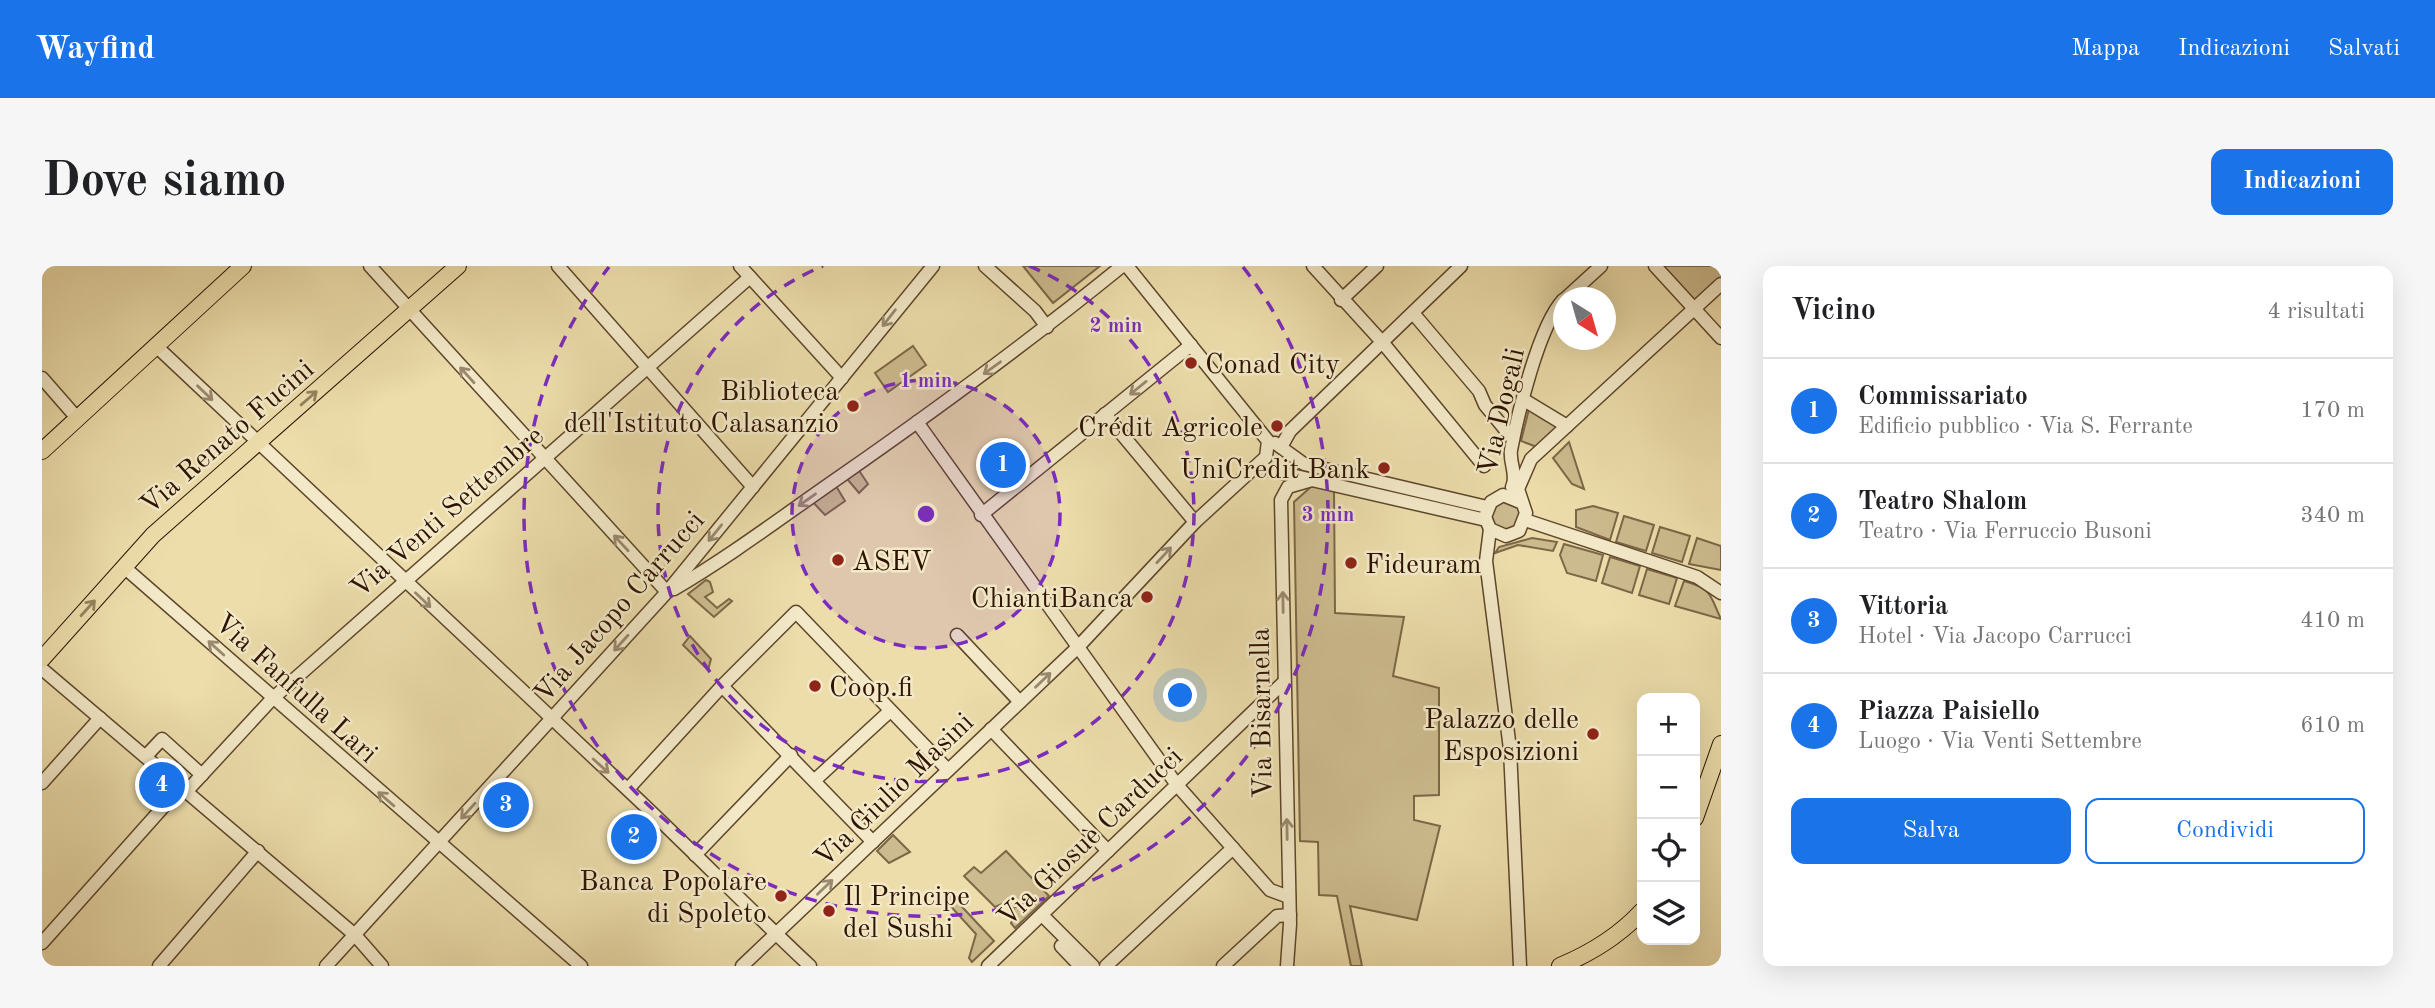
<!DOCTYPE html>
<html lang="it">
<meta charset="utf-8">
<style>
body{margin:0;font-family:"Old Standard TT",serif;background:#f6f6f6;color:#202124}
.controls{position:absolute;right:21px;bottom:21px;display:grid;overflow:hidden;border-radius:14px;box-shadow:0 7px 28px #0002}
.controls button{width:63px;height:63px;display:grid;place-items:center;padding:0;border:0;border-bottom:2px solid #e0e0e0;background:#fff;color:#202124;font:35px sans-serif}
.compass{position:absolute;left:1511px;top:21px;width:63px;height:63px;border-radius:50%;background:#fff;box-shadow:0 7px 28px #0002;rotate:143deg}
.you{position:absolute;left:1139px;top:430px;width:24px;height:24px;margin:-18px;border:5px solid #fff;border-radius:50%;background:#1a73e8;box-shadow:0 0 0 10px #1a73e833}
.badge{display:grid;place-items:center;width:46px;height:46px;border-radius:50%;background:#1a73e8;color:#fff;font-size:23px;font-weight:700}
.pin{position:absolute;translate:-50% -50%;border:4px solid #fff;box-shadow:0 2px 7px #0006}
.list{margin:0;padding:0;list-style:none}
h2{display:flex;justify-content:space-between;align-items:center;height:91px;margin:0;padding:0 28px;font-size:30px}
h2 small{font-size:23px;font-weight:400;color:#757577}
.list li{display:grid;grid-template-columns:46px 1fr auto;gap:21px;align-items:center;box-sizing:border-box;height:105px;padding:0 28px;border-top:2px solid #e0e0e0}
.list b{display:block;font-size:26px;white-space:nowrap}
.list p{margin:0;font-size:23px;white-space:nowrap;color:#757577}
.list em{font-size:23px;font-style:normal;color:#757577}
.actions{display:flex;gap:14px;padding:21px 28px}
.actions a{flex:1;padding:16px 0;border:2px solid #1a73e8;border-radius:14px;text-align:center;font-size:24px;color:#1a73e8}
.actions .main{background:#1a73e8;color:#fff}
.icon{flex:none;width:38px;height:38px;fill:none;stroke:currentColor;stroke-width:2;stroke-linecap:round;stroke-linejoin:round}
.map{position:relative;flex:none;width:1679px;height:700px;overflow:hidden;border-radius:14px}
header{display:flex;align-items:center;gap:42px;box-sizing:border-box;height:98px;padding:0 35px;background:#1a73e8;color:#fff}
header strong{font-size:33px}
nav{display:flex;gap:38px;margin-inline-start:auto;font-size:24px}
.intro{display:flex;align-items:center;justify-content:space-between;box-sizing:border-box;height:168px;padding:0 42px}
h1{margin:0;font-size:49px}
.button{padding:18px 32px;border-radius:14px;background:#1a73e8;color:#fff;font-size:24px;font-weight:700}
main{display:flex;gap:42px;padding:0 42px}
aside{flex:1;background:#fff;border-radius:14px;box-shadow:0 7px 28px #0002}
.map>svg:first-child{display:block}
.green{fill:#ccbb8e;stroke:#7c6747;stroke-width:2}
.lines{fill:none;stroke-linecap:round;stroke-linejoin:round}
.minor-casing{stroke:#5d462b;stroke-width:15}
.major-casing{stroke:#2d1300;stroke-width:18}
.minor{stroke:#f3e9c8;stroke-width:12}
.major{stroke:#ecddab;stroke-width:16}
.oneway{stroke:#9a896e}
.oneway2{stroke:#96825e}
.ring{fill:none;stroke:#7b2cbf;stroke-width:3.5;stroke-dasharray:12 9}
.poi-dot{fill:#8f2418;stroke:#f3e9c8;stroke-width:2.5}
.labels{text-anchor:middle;stroke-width:5;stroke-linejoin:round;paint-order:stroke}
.poi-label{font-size:28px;fill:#2d1300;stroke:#f3e9c8;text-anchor:end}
.street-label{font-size:28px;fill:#2d1300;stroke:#f3e9c8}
.centre{fill:#7b2cbf;stroke:#f3e9c8;stroke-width:3.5}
.ring-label{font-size:21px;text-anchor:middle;font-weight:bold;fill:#7b2cbf;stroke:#f3e9c8;stroke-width:5;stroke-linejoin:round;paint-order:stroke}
</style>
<header>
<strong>Wayfind</strong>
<nav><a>Mappa</a><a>Indicazioni</a><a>Salvati</a></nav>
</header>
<div class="intro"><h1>Dove siamo</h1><a class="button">Indicazioni</a></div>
<main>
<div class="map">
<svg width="1679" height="700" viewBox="0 0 1679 700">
<rect width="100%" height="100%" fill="#ecddab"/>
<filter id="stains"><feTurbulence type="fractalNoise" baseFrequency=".00286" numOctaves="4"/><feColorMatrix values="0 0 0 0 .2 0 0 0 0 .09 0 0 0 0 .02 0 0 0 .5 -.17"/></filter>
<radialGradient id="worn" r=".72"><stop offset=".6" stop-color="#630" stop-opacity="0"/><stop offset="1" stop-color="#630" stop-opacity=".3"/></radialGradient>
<g class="green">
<path d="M981,0h77l-47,37z"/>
<path d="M1614,0h65v18l-27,25z"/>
<path d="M871,80l13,19 -38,27 -13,-19z"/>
<path d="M1487,143l29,17 -21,21 -16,-6z"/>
<path d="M1527,176l15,47 -12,-5 -19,-26z"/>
<path d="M814,200l12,18 -9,9 -16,-19z"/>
<path d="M791,215l12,20 -20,14 -16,-17z"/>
<path d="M1271,219l21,4 1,124 69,4 -11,59 46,12v107l-25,1v24l26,6 -23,94 -67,-14 12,60h-11l-14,-70 -18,-1 -1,-53 -18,-1 -6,-339z"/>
<path d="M1458,235l16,3 5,9 -5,14 -14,4 -11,-10v-9z"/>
<path d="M1551,240l25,7 -8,27 -34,-13v-17z"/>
<path d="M1582,250l30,9 -8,26 -30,-9z"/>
<path d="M1618,261l30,9 -8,26 -30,-9z"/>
<path d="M1490,272l25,4 -4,9 -35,-6 -23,8 4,-6z"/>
<path d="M1655,272l24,8v24l-32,-6z"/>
<path d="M1522,278l39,11 -7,26 -29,-8 -7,-18z"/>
<path d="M1568,291l30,9 -8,27 -30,-10z"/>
<path d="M1605,303l30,9 -8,26 -30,-9z"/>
<path d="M664,314l4,2 3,10 -8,5 12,11 12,-9 3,2 -18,16 -26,-23z"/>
<path d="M1642,315c29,8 25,13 37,38l-46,-13z"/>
<path d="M648,370l21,23 -3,11 -25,-25z"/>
<path d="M851,569l17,17 -21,11 -12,-12z"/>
<path d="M964,585l43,45 -34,32 -4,-5 4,-8 -2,-10 -9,-2 -9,4 -31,-31 10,-9 7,6z"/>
<path d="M908,628l44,47 -22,21 -3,-4 7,-24 -31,-34z"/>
</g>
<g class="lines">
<g class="minor-casing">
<g id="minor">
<path d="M328,0l297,326"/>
<path d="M516,0l195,221"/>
<path d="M698,0l102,112"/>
<path d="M943,0l50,45 12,16"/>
<path d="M1085,0l141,175 -2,16 -71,65"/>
<path d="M1271,0l70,77 101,123"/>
<path d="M1613,0l66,72"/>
<path d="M1524,32l35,-32"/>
<path d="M1299,34l36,-34"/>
<path d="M1371,47l66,78 6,14 28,34"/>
<path d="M114,80c156,148 313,296 471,443 62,58 121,119 183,177"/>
<path d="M0,112l35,40"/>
<path d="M1482,134l43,26"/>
<path d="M875,156l161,225 117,-125 -90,-108"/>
<path d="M1233,177l29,21 183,43"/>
<path d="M1239,181l9,-16 171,-165"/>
<path d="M1214,201l230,53"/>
<path d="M1470,221c6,-12 -3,-24 -1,-37 7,-37 28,-124 52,-150"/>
<path d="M1478,236l-17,-7 -12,7 -6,15 5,12 16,7 13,-5 7,-18 -8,-24 13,-30 190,-175"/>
<path d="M939,249l210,-170"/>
<path d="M1483,254l172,57 24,16"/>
<path d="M1448,263l-4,32 24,188 10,217"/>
<path d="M82,301l457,399"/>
<path d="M632,323c58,-34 112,-75 167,-113 96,-67 190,-136 281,-210"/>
<path d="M915,369l63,67"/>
<path d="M0,403l313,266 27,31"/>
<path d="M680,420l151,156"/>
<path d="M949,463l117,122"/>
<path d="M104,490l16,-17 40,36"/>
<path d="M773,514l75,-69"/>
<path d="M0,517l58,-65"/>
<path d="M586,523l94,-103 74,-74 152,158"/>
<path d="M144,526l86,-93 478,-422"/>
<path d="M653,589l96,-100"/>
<path d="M1000,649l51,51"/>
<path d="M0,677l139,-156"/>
<path d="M1019,680l19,20"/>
<path d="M117,700l99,-115"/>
<path d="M284,700l341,-374 266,-326"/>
<path d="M700,700l336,-319 99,138 93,105 19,7"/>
<path d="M946,700l296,-284"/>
<path d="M1064,700l127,-118"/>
<path d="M1181,700l54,-50 13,-1"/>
<path d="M1245,700l3,-42 -9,-424 7,-13 24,-7"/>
</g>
</g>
<g class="major-casing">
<g id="major">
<path d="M0,185l201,-185"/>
<path d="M0,393l111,-124 305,-269"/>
<path d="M1653,552l26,-74"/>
<path d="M1518,700c31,-13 59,-30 82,-55"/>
</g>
</g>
<use href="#minor" class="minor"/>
<use href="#major" class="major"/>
</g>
<defs><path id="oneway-shaft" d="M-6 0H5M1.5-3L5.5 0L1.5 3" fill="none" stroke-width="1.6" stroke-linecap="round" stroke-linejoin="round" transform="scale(1.75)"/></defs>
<g class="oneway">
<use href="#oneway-shaft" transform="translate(847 52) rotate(128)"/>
<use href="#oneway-shaft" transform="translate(950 102) rotate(144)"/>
<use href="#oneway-shaft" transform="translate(425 109) rotate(-132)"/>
<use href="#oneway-shaft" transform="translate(1096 122) rotate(141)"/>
<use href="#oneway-shaft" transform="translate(163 127) rotate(44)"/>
<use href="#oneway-shaft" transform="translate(765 234) rotate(145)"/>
<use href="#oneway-shaft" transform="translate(673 267) rotate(129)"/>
<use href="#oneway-shaft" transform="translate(579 277) rotate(-133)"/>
<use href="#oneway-shaft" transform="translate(1122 289) rotate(-47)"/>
<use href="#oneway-shaft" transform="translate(381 334) rotate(44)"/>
<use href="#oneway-shaft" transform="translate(1241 336) rotate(-91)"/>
<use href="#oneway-shaft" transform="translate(579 377) rotate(132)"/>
<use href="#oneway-shaft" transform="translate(174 382) rotate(-138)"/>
<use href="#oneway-shaft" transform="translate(1001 414) rotate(-44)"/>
<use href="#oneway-shaft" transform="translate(559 500) rotate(42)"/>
<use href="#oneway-shaft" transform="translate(344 533) rotate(-139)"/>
<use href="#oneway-shaft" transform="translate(426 545) rotate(132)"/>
<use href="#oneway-shaft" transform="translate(1245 563) rotate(-91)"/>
<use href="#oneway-shaft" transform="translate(783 621) rotate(-44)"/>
</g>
<g class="oneway2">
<use href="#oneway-shaft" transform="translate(267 132) rotate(-41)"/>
<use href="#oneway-shaft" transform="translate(46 342) rotate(-48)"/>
</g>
<circle cx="884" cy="248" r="134" fill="#7b2cbf" fill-opacity=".12"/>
<g class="ring">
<circle cx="884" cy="248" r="134"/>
<path d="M987 0A268 268 0 1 1 781 0"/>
<path d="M1201 1A402 402 0 1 1 567 1"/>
</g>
<g class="poi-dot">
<circle cx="1149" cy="97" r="7"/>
<circle cx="811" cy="140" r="7"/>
<circle cx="1235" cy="160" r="7"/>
<circle cx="1342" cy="202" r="7"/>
<circle cx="796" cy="294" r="7"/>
<circle cx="1309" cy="297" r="7"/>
<circle cx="1105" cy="331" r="7"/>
<circle cx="773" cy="420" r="7"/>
<circle cx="1551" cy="468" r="7"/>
<circle cx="739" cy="630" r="7"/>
<circle cx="787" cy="645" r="7"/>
</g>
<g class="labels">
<g class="poi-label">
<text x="1163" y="107" text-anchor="start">Conad City</text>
<text x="797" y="134">Biblioteca<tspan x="797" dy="32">dell'Istituto Calasanzio</tspan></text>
<text x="1221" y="170">Crédit Agricole</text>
<text x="1328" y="212">UniCredit Bank</text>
<text x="810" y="304" text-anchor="start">ASEV</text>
<text x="1323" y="307" text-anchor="start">Fideuram</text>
<text x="1091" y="341">ChiantiBanca</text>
<text x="787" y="430" text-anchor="start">Coop.fi</text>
<text x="1537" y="462">Palazzo delle<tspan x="1537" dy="32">Esposizioni</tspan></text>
<text x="725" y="624">Banca Popolare<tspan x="725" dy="32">di Spoleto</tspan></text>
<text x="801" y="639" text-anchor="start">Il Principe<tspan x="801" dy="32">del Sushi</tspan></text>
</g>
<g class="street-label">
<text transform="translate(1458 145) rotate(-77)" y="10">Via Dogali</text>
<text transform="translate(184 170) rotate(-41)" y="10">Via Renato Fucini</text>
<text transform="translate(404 245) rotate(-41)" y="10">Via Venti Settembre</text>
<text transform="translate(576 340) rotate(-49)" y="10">Via Jacopo Carrucci</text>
<text transform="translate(255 421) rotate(42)" y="10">Via Fanfulla Lari</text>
<text transform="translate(1218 447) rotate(-91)" y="10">Via Bisarnella</text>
<text transform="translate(851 523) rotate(-44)" y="10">Via Giulio Masini</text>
<text transform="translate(1047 570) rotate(-44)" y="10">Via Giosuè Carducci</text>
</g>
</g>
<circle cx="884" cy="248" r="10" class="centre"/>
<g class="ring-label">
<text x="1074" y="66">2 min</text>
<text x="884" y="121">1 min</text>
<text x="1286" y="255">3 min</text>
</g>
<rect width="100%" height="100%" filter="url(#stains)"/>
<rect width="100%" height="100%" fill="url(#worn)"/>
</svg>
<div class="controls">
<button>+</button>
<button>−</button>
<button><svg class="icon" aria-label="locate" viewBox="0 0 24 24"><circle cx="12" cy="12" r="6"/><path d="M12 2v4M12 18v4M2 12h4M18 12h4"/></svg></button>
<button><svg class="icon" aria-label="layers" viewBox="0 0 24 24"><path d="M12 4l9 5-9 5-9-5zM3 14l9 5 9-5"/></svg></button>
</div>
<svg class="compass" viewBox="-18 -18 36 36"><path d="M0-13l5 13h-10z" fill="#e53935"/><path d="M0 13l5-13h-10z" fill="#757577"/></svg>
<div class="you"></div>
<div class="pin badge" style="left:961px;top:199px">1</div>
<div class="pin badge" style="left:592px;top:571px">2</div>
<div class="pin badge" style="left:464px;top:539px">3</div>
<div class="pin badge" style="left:120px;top:519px">4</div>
</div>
<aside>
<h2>Vicino<small>4 risultati</small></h2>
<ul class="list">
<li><span class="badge">1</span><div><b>Commissariato</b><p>Edificio pubblico · Via S. Ferrante</p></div><em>170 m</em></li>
<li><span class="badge">2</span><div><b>Teatro Shalom</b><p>Teatro · Via Ferruccio Busoni</p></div><em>340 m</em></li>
<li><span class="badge">3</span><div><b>Vittoria</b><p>Hotel · Via Jacopo Carrucci</p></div><em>410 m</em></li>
<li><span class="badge">4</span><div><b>Piazza Paisiello</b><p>Luogo · Via Venti Settembre</p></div><em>610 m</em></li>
</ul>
<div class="actions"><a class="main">Salva</a><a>Condividi</a></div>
</aside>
</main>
